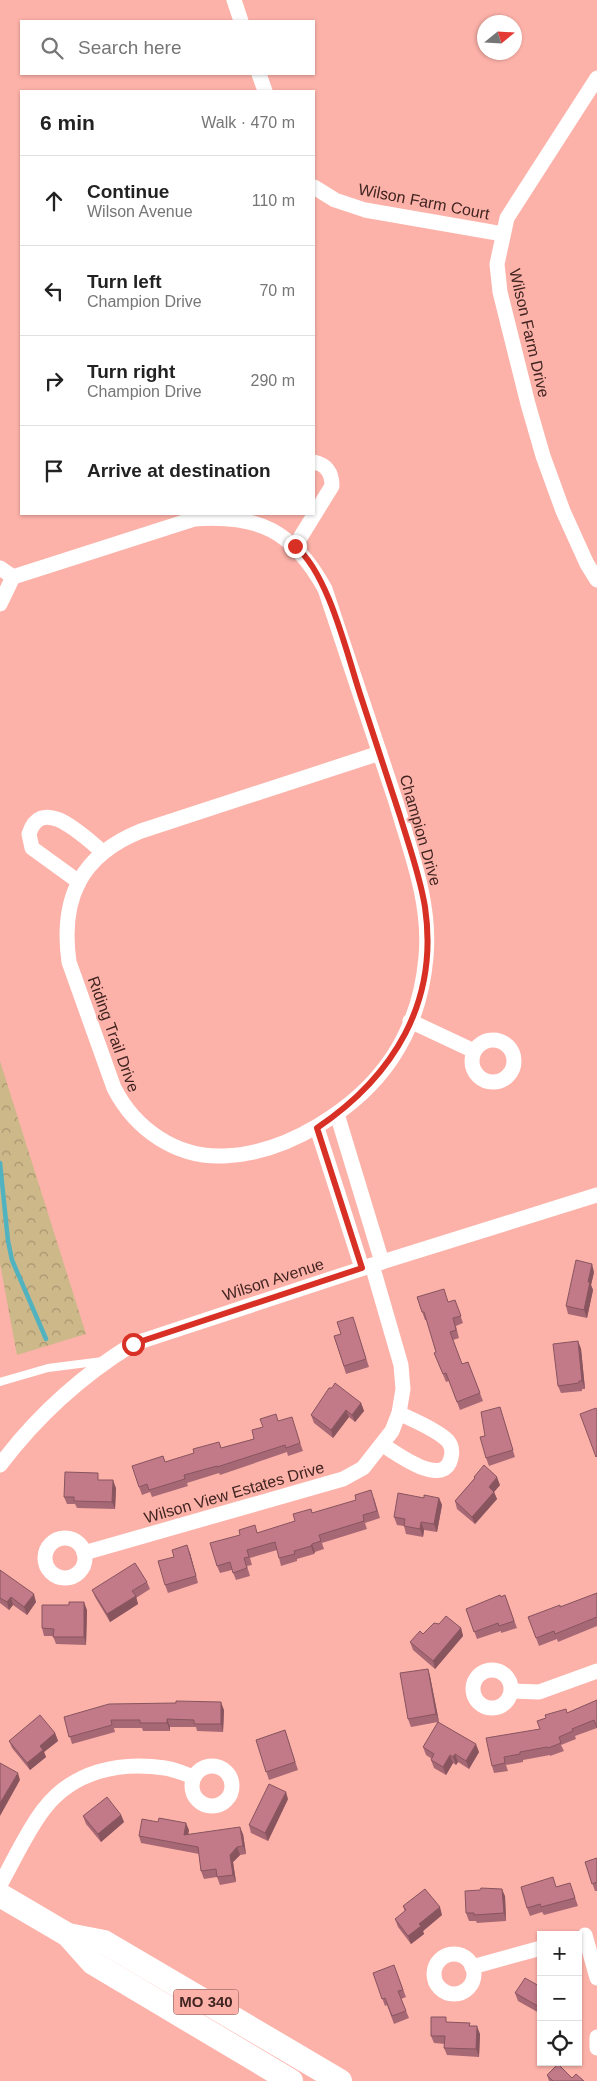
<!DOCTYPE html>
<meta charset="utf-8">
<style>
body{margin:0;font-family:Helvetica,sans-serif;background:#f6f6f6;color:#222}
.controls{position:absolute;right:15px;bottom:15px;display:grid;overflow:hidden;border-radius:0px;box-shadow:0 1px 4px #0004}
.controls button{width:45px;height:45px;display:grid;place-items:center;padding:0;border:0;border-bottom:1px solid #e0e0e0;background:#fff;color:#222;font:25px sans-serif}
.compass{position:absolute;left:477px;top:15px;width:45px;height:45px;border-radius:50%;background:#fff;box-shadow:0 1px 4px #0004;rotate:72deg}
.stop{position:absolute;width:15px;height:15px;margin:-11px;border:4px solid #d93025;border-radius:50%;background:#fff}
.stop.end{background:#d93025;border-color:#fff;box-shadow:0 1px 5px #0008}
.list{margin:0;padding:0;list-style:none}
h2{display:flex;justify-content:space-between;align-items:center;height:65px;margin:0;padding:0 20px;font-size:21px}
h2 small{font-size:16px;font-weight:400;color:#767676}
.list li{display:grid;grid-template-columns:32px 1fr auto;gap:15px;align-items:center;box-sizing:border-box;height:90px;padding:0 20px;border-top:1px solid #e0e0e0}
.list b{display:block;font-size:19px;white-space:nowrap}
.list p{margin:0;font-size:16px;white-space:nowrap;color:#767676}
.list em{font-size:16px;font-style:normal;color:#767676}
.icon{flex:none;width:28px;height:28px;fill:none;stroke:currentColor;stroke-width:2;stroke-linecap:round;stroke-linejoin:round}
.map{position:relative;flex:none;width:597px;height:2081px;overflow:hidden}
.search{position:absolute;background:#fff;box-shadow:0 1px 4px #0004;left:20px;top:20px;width:295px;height:55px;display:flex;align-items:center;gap:12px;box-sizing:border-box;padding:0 18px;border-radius:0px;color:#767676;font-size:19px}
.panel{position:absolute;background:#fff;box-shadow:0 1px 4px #0004;left:20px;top:90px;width:295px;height:425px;border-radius:0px}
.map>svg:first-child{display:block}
.forest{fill:url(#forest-crowns)}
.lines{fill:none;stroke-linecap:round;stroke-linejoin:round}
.stream{stroke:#51b3c0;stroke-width:4.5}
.lane{stroke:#fff;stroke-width:8}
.street{stroke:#fff;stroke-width:15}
.primary{stroke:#fff;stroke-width:24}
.wall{fill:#a76875}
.shaded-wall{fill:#88555f}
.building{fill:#c27988;stroke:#88555f}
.route{stroke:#d93025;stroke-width:6}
.labels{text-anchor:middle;stroke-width:4;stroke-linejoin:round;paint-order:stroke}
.shield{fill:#fdb2a9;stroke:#7a4f4a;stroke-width:1}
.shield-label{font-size:15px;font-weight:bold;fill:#422522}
.street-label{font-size:16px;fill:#422522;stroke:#fdb2a9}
</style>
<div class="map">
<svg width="597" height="2081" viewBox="0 0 597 2081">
<defs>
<pattern id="forest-crowns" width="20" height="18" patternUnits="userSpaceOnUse" patternTransform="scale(1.25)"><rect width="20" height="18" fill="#cdb88a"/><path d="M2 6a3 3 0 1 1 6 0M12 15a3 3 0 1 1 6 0" fill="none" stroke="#a89570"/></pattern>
</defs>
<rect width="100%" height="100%" fill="#fdb2a9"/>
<path class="forest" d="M0,1061l86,273 -69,21 -17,-91z"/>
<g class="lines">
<path class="stream" d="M0,1163l8,78 4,19 34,79"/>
<path class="lane" d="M0,1382l48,-14 55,-7"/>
<g class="street">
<path d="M234,0l7,21"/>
<path d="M259,74l6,17"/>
<path d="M597,78l-90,140 -10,46 3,28 28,112 15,52 20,55 24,53 10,16"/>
<path d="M314,187l21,13 30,10 138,24"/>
<path d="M295,546l37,-60c0,-13 -5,-21 -18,-24"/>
<path d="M0,568l13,9"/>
<path d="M0,604l13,-27 181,-58c65,-5 99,12 131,70 24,71 48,142 71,213 15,51 35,101 30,155 -3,35 -14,71 -34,101 -34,51 -106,96 -168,98 -48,2 -89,-27 -110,-68l-45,-126c-9,-64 12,-107 72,-131l239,-78"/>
<path d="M79,882l-47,-34 -3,-14c13,-41 56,4 74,18"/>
<path d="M410,1021l64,30"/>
<circle cx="493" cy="1061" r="21"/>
<path d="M337,1114l45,148"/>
<path d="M317,1128l45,140"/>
<path d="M383,1445c14,9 61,44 68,13 2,-7 0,-14 -4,-18 -13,-12 -33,-19 -48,-27"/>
<path d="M0,1465c37,-49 81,-89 133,-121l249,-82 215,-67"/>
<circle cx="65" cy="1558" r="20"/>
<path d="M84,1553l259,-74 20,-11 29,-37 7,-18 4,-24 -2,-24 -29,-100"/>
<circle cx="492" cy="1689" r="19"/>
<path d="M512,1691l27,1 58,-21"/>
<circle cx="212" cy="1786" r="20"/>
<path d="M0,1885c13,-23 28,-56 44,-76 29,-38 76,-48 121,-41 9,1 19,6 29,9"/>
<path d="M585,1935l12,43"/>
<circle cx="454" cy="1974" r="20"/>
<path d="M472,1967l69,-19"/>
<path d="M597,2037v11"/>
</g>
<g class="primary">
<path d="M0,1895l68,40 25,28 198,118"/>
<path d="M68,1935l36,7 236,139"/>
</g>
</g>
<g class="wall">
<path d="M594,1272l-3,13 2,5 -6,28 -19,-4 -2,-8z"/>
<path d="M417,1297l32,5 6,-2 8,23 -7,3 3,12 -6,2 9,24 6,-2 15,39 -23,9 -11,-29 -3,1 -9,-22 -1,-8 -9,-32h-2z"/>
<path d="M355,1324l14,43 -23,7 -12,-38 7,-2z"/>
<path d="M578,1341l3,8 4,40h-3v2l-21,2 -3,-7z"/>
<path d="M361,1403l3,8 -9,11 -6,-5 -16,21 -19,-15 -3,-8z"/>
<path d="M500,1407l15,50 -26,9 -3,-8 -1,-22z"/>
<path d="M279,1421l15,4 9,26 -15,5 -1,-4 -67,23 -1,-2 -32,10 1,3 -36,11 -2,-5 -8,3 -3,-8 24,-31 2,6 56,-14 33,-9z"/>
<path d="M474,1477l26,8 -6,7 3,7 -22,25 -18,-15 -2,-8 19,-22z"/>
<path d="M101,1480l15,8 -1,21 -38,-1 -2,-4h-8l-3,-7z"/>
<path d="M374,1498l6,20 -15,5 2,6 -45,14 2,6 -9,3 -1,2 -17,5v2l-16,5 -4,-16 -27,8 2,7 -5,1 3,10 -14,4 -4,-10 -12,3 -3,-7 23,-31 18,-2 37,-12 17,-8z"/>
<path d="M424,1498h15l3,7 -5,27 -13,-2 -1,7 -17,-3 -2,-8 -7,-1 -3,-8z"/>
<path d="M190,1553l8,30 -30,10 -3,-8z"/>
<path d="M0,1570l36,32 -9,13 -14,-10 -4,5 -9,-7z"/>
<path d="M147,1582l3,7 -14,9 2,6 -28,18 -15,-25 -3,-7z"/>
<path d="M597,1593v33l-39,16 -1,-3 -18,7 -11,-29 32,-10z"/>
<path d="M505,1595l12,33 -16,5v-2l-24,8 -11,-30z"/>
<path d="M87,1610l-1,35 -30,-1 -3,-8h-9l-2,-8z"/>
<path d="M461,1628l2,8 -28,33 -22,-19 -3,-8 13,-8z"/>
<path d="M428,1669l2,7 9,46h-1l41,30 -10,17 -11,-7 -2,3 -3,-2 -7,12 -12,-7 -3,-8 1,-1 -6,-4 -3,-8 15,-25 -27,5 -3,-8z"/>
<path d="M597,1700v28l-22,8 1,3 -15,6 3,6 -14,5v-1l-27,5v2l-17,3 2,6 -14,2 -2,-7 48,-37 27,-16z"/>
<path d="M224,1710l-1,22 -26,-1 -1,-4h-26v4h-27l-1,-3h-28l1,4 -43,12 -8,-27z"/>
<path d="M285,1730l13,40 -29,10 -13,-40z"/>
<path d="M55,1733l3,8 -14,11 2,5 -16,13 -18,-22 -3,-7z"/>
<path d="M288,1799l-20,42 -17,-8 -2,-8z"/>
<path d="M121,1815l3,7 -23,20 -15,-18 -3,-8z"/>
<path d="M189,1830l-1,4h55l3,20 -6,1 -7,7 3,20 -16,3 -3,-8 -13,2 -3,-8 -2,-17 -58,-11 -2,-7z"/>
<path d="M597,1858v33h-2l-10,-29z"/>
<path d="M570,1883l8,23 -34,9 -2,-3 -12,4 -3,-8 29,-21z"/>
<path d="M505,1896l1,25 -29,2 -1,-2h-7l-3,-8z"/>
<path d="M403,1906l39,9 -19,16 1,3 -13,10 -13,-17 -3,-8 10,-7z"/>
<path d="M394,1965l12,32 -5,2 8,19 -15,6 -7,-19 -2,1 -12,-33z"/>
<path d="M541,1987v27l-23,-13 -3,-8z"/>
<path d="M448,2022l23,4 9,8 -1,23 -32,-2 -3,-7 1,-4 -11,-1 -3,-7z"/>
<path d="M547,2075l25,3 12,3h-35z"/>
</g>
<g class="shaded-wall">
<path d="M592,1264l2,8 -3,13 2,5 -6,28 -3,-8 4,-28z"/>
<path d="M578,1341l3,8 4,40 -3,-8z"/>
<path d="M361,1403l3,8 -9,11 -3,-7z"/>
<path d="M346,1410l3,7 -16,21 -2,-8z"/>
<path d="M497,1477l3,8 -6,7 3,7 -22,25 -3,-7 17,-30z"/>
<path d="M113,1480l3,8 -1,21 -3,-7z"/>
<path d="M439,1498l3,7 -5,27 -3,-8z"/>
<path d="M421,1522l3,8 -1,7 -3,-8z"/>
<path d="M312,1544l3,8 -1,2 -3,-8z"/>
<path d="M187,1545l3,8 8,30 -2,-7z"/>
<path d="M34,1594l2,8 -9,13 -3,-8z"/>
<path d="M136,1596l2,8 -28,18 -3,-8z"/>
<path d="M11,1597l2,8 -4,5 -2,-8z"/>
<path d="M84,1602l3,8 -1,35 -2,-8z"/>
<path d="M461,1628l2,8 -28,33 -2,-8z"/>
<path d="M428,1669l2,7 9,46 -3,-8z"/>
<path d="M221,1702l3,8 -1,22 -2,-8z"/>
<path d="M167,1719l3,8v4l-3,-8z"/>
<path d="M55,1733l3,8 -14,11 2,5 -16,13 -3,-7 13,-17z"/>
<path d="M476,1744l3,8 -10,17 -3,-8z"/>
<path d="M455,1754l3,8 -2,3 -3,-8z"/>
<path d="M450,1755l3,8 -7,12 -3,-8z"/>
<path d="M18,1773l2,7 -20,36v-13z"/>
<path d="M286,1792l2,7 -20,42 -3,-8z"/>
<path d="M121,1815l3,7 -23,20 -3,-8z"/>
<path d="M186,1823l3,7 -2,12 -3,-7z"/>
<path d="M240,1827l3,7 3,20 -3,-8z"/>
<path d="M237,1847l3,8 -7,7 3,20 -3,-7 -3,-20z"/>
<path d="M502,1889l3,7 1,25 -2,-8z"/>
<path d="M440,1907l2,8 -19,16 1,3 -13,10 -3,-8 11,-12z"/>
<path d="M477,2026l3,8 -1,23 -3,-8z"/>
</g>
<g class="building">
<path d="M576,1260l16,4 -4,18h2l-6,28 -18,-4z"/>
<path d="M444,1289l4,13 7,-2 6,16 -8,2 3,12 -6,2 12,32 6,-2 12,31 -23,9 -11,-29 -3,1 -9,-21 2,-1 -12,-40h-2l-5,-15z"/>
<path d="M353,1317l13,42 -22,7 -10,-30 7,-2 -4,-12z"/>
<path d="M578,1341l4,40h-3v2l-21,3 -5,-42z"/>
<path d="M335,1383l26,20 -9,12 -6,-5 -15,20 -20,-15 18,-27h3z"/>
<path d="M500,1407l13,43 -27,8 -6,-21 5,-1 -4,-24z"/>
<path d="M596,1408l1,2v46l-1,1 -16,-43z"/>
<path d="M276,1414l2,7 14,-4 8,26 -14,5 -1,-3 -68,22v-1l-33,9 1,4 -36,11 -2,-6 -8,3 -7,-21 31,-10 2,6 29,-9 -1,-4 26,-7 2,6 33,-9 -2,-9 11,-3 -3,-8z"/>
<path d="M484,1465l13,12 -8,10 5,5 -22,25 -17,-16 20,-23 -1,-1z"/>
<path d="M65,1472l33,1v7h15l-1,22 -38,-1v-4h-10z"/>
<path d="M371,1490l6,21 -14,4 1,6 -45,14 2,6 -9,3 -1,2 -17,5 1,3 -16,4 -4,-16 -28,8 2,7 -5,1 3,10 -14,5 -3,-11 -13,4 -7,-23 30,-8 -1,-5 16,-5 2,8 38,-12 -2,-7 18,-5 1,4 44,-13 -1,-5z"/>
<path d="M398,1493l26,5v-3l15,3 -5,26 -13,-2 -1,7 -16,-3 1,-7 -11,-2z"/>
<path d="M187,1545l9,31 -31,9 -7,-24 16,-4 -2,-7z"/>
<path d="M135,1563l12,19 -15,9 4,5 -29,18 -15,-24z"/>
<path d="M0,1570l34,24 -10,13 -13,-10 -4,5 -7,-4z"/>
<path d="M597,1593v24l-42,17 -1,-3 -18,7 -8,-21 32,-12v2z"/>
<path d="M500,1595l1,2 4,-2 9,26 -15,5 -1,-3 -24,9 -8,-23z"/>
<path d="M69,1602h15v35h-31l1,-8 -12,-1v-23h27z"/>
<path d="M446,1616l15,12 -28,33 -23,-19 10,-11 3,3 11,-11 5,1z"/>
<path d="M428,1669l8,45 -28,5 -8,-46z"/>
<path d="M597,1700v27l-3,-7 -22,9 1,2 -14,6 2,6 -13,5 -1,-1 -27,5v2l-16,3 1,6 -13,3 -6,-28 54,-9 -3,-8 9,-3 -1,-3 21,-6 1,4z"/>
<path d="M176,1701l45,1v22h-27v-4l-27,-1v4h-27v-3h-29l1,5 -43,12 -5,-20 45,-13 67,-1z"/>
<path d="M40,1715l15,18 -15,13 3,4 -16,13 -18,-22z"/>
<path d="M438,1722l38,22 -10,17 -11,-7 -2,3 -3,-2 -7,12 -12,-7 3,-6 -11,-7z"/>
<path d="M285,1730l10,32 -29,10 -10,-32z"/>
<path d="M0,1763l18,10 -18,30z"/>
<path d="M269,1784l17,8 -21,41 -16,-8z"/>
<path d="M107,1797l14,18 -23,19 -15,-18z"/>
<path d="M159,1818l27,5 -2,12 56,-8 3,19 -6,1 -7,8 3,20 -16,2 -1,-8 -15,2 -3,-24 -59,-11 3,-17 16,3z"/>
<path d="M597,1858v24l-5,2 -7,-22z"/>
<path d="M553,1877l3,10 14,-4 5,15 -34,9 -1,-3 -13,4 -6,-21z"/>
<path d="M481,1888l21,1 2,24 -30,2v-2h-8l-1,-22 15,-1z"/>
<path d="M425,1889l15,18 -21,17 2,2 -13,10 -13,-17 11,-9 -3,-4z"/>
<path d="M394,1965l9,25 -5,1 8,20 -14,5 -7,-18 -3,1 -9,-26z"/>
<path d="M525,1978l16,9v21l-26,-15z"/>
<path d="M431,2017h15v5l24,1 -1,3h8l-1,23 -32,-1 1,-12h-14z"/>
<path d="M558,2064l14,14 4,-4 8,7h-31l-6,-6z"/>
</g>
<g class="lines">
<path class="route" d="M133,1344l229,-76 -45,-140c77,-52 122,-126 108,-221 -5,-31 -16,-61 -25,-91 -13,-40 -26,-80 -39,-119 -14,-42 -32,-123 -66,-151"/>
</g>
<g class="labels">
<rect class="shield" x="173.5" y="1989.5" width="65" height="25" rx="4"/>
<g class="shield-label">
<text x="206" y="2007">MO 340</text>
</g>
<g class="street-label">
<text transform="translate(424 201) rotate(11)" y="6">Wilson Farm Court</text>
<text transform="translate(530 333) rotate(77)" y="6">Wilson Farm Drive</text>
<text transform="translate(421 830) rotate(74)" y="6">Champion Drive</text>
<text transform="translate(114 1034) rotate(70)" y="6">Riding Trail Drive</text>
<text transform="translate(273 1279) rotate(-18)" y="6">Wilson Avenue</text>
<text transform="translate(234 1492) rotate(-16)" y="6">Wilson View Estates Drive</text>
</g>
</g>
</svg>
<div class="controls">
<button>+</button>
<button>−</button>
<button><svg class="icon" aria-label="locate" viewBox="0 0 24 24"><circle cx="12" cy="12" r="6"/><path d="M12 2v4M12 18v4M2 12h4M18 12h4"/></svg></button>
</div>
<svg class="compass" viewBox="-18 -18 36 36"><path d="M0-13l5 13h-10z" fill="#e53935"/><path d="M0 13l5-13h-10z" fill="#767676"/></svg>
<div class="stop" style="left:133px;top:1344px"></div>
<div class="stop end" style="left:295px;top:546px"></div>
<div class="search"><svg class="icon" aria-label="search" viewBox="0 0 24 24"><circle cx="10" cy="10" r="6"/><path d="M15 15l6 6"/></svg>Search here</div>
<section class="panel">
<h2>6 min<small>Walk · 470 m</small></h2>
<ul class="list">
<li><svg class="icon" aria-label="ahead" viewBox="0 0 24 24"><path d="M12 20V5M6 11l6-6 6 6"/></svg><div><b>Continue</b><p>Wilson Avenue</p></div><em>110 m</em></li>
<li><svg class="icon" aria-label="left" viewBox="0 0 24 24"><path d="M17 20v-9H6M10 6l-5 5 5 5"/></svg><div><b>Turn left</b><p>Champion Drive</p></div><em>70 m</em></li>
<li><svg class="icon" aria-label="right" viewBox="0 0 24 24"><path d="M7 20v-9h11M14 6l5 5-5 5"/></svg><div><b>Turn right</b><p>Champion Drive</p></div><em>290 m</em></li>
<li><svg class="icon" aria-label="arrive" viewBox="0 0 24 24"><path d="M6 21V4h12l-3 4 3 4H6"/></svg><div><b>Arrive at destination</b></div></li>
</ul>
</section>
</div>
